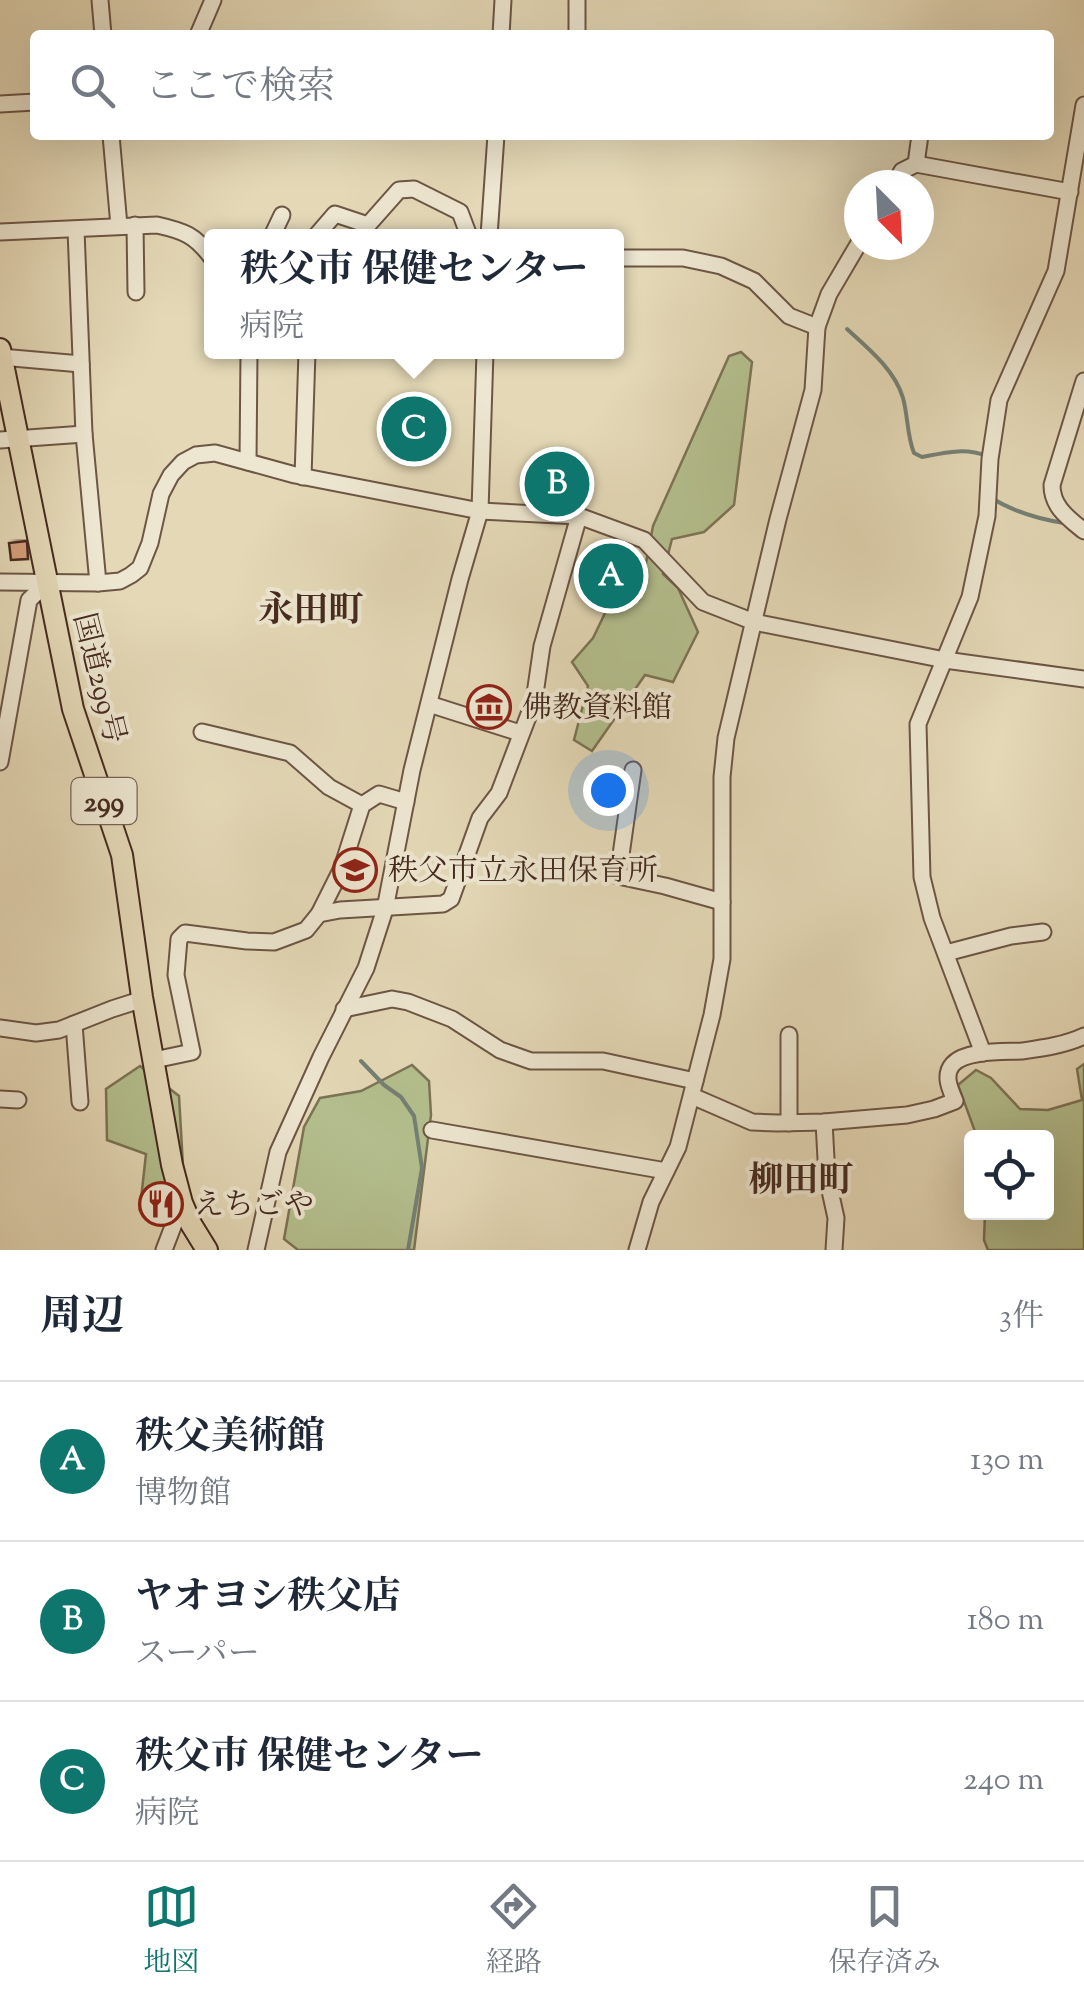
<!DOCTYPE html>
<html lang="ja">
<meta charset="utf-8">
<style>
body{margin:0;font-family:"Sorts Mill Goudy","Noto Serif JP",serif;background:#f2f2f3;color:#1f2937}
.controls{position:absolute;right:30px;bottom:30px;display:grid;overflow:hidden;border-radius:10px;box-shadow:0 10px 40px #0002}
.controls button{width:90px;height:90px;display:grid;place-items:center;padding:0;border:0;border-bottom:2px solid #e0e1e3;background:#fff;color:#1f2937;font:50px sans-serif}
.compass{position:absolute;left:844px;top:170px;width:90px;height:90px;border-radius:50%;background:#fff;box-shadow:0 10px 40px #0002;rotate:156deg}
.you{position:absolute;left:608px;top:790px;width:35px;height:35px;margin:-25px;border:8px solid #fff;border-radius:50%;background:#1a73e8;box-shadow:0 0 0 15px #1a73e833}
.badge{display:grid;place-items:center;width:65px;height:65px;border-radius:50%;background:#0f766e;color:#fff;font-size:32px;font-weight:700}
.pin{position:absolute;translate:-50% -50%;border:5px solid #fff;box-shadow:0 2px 10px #0006}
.popup{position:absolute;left:204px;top:229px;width:420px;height:130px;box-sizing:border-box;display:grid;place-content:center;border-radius:10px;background:#fff;filter:drop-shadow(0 2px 8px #0005);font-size:32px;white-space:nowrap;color:#747a83}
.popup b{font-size:38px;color:#1f2937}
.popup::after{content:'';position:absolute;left:50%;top:100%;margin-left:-20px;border:20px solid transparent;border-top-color:#fff}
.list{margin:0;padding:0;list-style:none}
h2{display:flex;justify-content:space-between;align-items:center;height:130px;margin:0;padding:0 40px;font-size:42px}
h2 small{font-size:32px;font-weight:400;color:#747a83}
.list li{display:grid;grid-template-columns:65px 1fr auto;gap:30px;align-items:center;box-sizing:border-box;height:160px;padding:0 40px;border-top:2px solid #e0e1e3}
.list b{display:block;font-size:38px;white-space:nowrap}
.list p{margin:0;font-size:32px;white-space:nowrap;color:#747a83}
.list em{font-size:32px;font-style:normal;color:#747a83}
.icon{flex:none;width:55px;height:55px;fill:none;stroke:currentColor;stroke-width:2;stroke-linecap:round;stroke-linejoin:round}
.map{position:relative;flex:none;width:1084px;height:1250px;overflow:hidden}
.search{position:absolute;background:#fff;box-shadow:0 10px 40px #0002;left:30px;right:30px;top:30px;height:110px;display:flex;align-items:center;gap:25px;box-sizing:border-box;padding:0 35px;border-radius:10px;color:#747a83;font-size:38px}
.sheet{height:610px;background:#fff}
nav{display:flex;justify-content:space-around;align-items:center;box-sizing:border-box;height:140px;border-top:2px solid #e0e1e3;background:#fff;font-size:28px;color:#747a83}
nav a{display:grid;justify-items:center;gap:5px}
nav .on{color:#0f766e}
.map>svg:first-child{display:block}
.green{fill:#b4bf8e;stroke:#7c7456;stroke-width:2.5}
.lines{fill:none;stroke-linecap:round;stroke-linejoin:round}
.stream{stroke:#758075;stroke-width:4}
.building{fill:#d69e7c;stroke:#452a1f;stroke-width:2.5;filter:url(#shadow)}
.minor-casing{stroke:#6d5645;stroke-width:19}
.highway-casing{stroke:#452a1f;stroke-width:24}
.minor{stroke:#ede6d0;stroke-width:15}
.highway{stroke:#e4d8b6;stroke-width:20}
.labels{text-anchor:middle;stroke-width:8;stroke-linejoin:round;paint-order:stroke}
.shield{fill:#ede6d0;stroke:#776254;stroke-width:2.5}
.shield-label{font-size:28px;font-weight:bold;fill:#452a1f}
.street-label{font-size:30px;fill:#452a1f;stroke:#ede6d0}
.poi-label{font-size:30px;fill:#452a1f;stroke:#ede6d0;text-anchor:start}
.quarter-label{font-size:35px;font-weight:bold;fill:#452a1f;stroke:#ede6d0}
</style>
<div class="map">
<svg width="1084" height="1250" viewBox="0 0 1084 1250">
<defs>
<filter id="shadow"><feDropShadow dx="5" dy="-5" stdDeviation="2.5" flood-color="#0004"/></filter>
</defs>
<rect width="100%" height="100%" fill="#e4d8b6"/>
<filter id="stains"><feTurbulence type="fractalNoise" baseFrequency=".002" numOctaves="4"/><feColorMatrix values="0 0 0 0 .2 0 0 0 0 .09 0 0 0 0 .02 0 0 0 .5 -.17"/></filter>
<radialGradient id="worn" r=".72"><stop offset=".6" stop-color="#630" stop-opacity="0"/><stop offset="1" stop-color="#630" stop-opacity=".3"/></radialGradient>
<g class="green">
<path d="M741,352l11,10 -18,143 -30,27 -32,7 -9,35 15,14 20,44 -25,50 -28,-7 -53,76 -18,-11 14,-54 -16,-24 21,-24 14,-29 32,-9 14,-74 76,-170z"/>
<path d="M1084,1064v186h-96l-4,-10 1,-27 61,-1v-74l-69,-1 -19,-52 18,-15 15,8 29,31 28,1 34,-10 -5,-31z"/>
<path d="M412,1065l17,16 2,34 -17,135h-116l-14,-11 20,-112 16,-29 41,-7z"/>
<path d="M140,1066l39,30 4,70 -43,42 6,-54 -39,-14 -1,-51z"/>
</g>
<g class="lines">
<g class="stream">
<path d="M847,329c21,19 48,41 56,69 5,18 4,38 11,55l8,4c21,-4 44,-10 64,-1"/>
<path d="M993,499c22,13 45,20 71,24"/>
<path d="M361,1061l23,24 17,12 13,19 8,52 -14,82"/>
</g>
</g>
<path class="building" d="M27,541l1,18 -17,1 -2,-17z"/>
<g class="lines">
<g class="minor-casing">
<g id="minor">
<path d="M100,0l3,35"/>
<path d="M577,0v35"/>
<path d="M198,35l15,-35"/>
<path d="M501,35l2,-35"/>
<path d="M0,104l35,-2"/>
<path d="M111,135l8,91"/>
<path d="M916,164l4,-29"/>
<path d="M894,185l8,-14 14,-7 154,28"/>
<path d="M135,225l1,67"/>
<path d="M76,230l8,204 14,149"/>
<path d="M0,232l157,-7c27,6 38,10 55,33"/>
<path d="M272,236l10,-21"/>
<path d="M316,236l19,-22 33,11 31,-35 15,-1 46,23 9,24"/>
<path d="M489,236l7,-101"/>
<path d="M616,258h67l38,8 33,15 35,35 28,11"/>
<path d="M1,357l80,7"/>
<path d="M1084,381l-32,104c0,22 16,33 32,46"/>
<path d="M0,440l84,-6"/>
<path d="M248,462l1,-110"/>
<path d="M303,477l4,-125"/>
<path d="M0,582l98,1 22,-2 11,-6 9,-7 10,-25 11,-49 10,-19 12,-13 13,-7 19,-2 80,22 185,36 99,5 65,24 59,62 51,20 191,38 139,19"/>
<path d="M429,704l91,29"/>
<path d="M202,732l88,21 39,34 33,18"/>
<path d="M0,762l29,-162 17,-16"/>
<path d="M633,770l-15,106 47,10 57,16"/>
<path d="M319,914l23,-46 20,-63 17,-11 27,8"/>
<path d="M946,953l65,-17 32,-4"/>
<path d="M344,1009l48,-10 16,3 44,17 48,31 31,11h72l92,20"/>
<path d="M74,1024l6,78"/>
<path d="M0,1028l36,5 23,-3 53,-21 25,-8 5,-4"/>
<path d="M983,1053l-51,-135 -10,-41 -4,-153 52,-127 17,-81 3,-57 9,-59 57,-129 28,-166"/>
<path d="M154,1060l38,-8 -16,-77 3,-36 6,-6 62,8 27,1 32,-12 13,-16 21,-4 103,-6 8,-5 29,-81 19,-25 35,-92 8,-55 37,-130"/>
<path d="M692,1096l60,26 26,1 46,-1 83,-7 27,-6 21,-8c-5,-12 -12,-26 -2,-37 13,-14 51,-12 69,-13 21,-3 43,-6 62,-15"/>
<path d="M0,1099l18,1"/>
<path d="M824,1122l3,55 9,41 -2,32"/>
<path d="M789,1123v-88"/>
<path d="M432,1130l234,41"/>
<path d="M164,1250l18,-47"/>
<path d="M256,1250l22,-98 43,-95 45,-89 19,-59 27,-139 48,-191 20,-68 5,-159"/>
<path d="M637,1250l14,-48 27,-55 34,-132 10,-56v-182l4,-39 52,-219 35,-129 4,-63 12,-33 30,-51"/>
</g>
</g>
<g class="highway-casing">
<path id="highway" d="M0,349l73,360 49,146 20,142 30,168 10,38 9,21 16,26"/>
</g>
<use href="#minor" class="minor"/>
<use href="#highway" class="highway"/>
</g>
<defs>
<g id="museum-ring" transform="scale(2.25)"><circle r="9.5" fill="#ede6d0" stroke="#8f2418" stroke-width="1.5"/><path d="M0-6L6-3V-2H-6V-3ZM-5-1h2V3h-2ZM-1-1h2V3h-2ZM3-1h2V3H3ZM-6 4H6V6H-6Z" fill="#8f2418"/></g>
<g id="school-ring" transform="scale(2.25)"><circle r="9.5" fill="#ede6d0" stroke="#8f2418" stroke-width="1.5"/><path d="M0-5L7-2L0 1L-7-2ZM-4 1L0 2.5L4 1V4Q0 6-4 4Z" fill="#8f2418"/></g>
<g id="restaurant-ring" transform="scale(2.25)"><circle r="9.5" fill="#ede6d0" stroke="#8f2418" stroke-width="1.5"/><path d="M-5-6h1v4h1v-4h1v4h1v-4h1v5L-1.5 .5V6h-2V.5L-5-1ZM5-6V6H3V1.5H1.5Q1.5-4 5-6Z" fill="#8f2418"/></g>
</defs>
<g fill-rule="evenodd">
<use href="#museum-ring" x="489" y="707"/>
<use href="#school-ring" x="355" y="870"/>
<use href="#restaurant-ring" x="161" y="1204"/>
</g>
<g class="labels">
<rect class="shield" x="71.5" y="778" width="65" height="46" rx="8"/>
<g class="shield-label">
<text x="104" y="811">299</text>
</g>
<g class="street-label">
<text transform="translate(100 678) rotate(76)" y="10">国道299号</text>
</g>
<g class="poi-label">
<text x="522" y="717">佛教資料館</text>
<text x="388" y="880">秩父市立永田保育所</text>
<text x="194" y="1214">えちごや</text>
</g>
<g class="quarter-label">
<text x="311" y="621">永田町</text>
<text x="801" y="1191">柳田町</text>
</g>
</g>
<rect width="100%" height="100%" filter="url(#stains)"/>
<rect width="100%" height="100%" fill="url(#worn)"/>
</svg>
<div class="controls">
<button><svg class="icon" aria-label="locate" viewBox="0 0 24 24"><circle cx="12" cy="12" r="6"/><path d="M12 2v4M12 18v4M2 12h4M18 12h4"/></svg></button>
</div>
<svg class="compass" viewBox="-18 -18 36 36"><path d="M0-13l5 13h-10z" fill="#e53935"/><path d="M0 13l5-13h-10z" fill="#747a83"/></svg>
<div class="you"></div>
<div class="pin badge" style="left:611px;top:576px">A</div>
<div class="pin badge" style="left:557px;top:484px">B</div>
<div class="pin badge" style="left:414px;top:429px">C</div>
<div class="popup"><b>秩父市 保健センター</b>病院</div>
<div class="search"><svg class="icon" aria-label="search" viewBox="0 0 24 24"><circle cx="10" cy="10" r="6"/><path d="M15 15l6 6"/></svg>ここで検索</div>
</div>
<section class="sheet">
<h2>周辺<small>3件</small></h2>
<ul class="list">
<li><span class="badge">A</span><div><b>秩父美術館</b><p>博物館</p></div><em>130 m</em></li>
<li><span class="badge">B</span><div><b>ヤオヨシ秩父店</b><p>スーパー</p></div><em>180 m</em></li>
<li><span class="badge">C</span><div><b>秩父市 保健センター</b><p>病院</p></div><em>240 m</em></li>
</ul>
</section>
<nav>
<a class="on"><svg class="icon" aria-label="map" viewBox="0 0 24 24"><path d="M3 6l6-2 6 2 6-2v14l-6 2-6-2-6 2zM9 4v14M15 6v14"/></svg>地図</a>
<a><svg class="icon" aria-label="directions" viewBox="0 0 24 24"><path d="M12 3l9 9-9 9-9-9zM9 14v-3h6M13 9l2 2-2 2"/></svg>経路</a>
<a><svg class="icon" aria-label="saved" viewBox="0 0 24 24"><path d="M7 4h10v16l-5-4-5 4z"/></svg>保存済み</a>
</nav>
